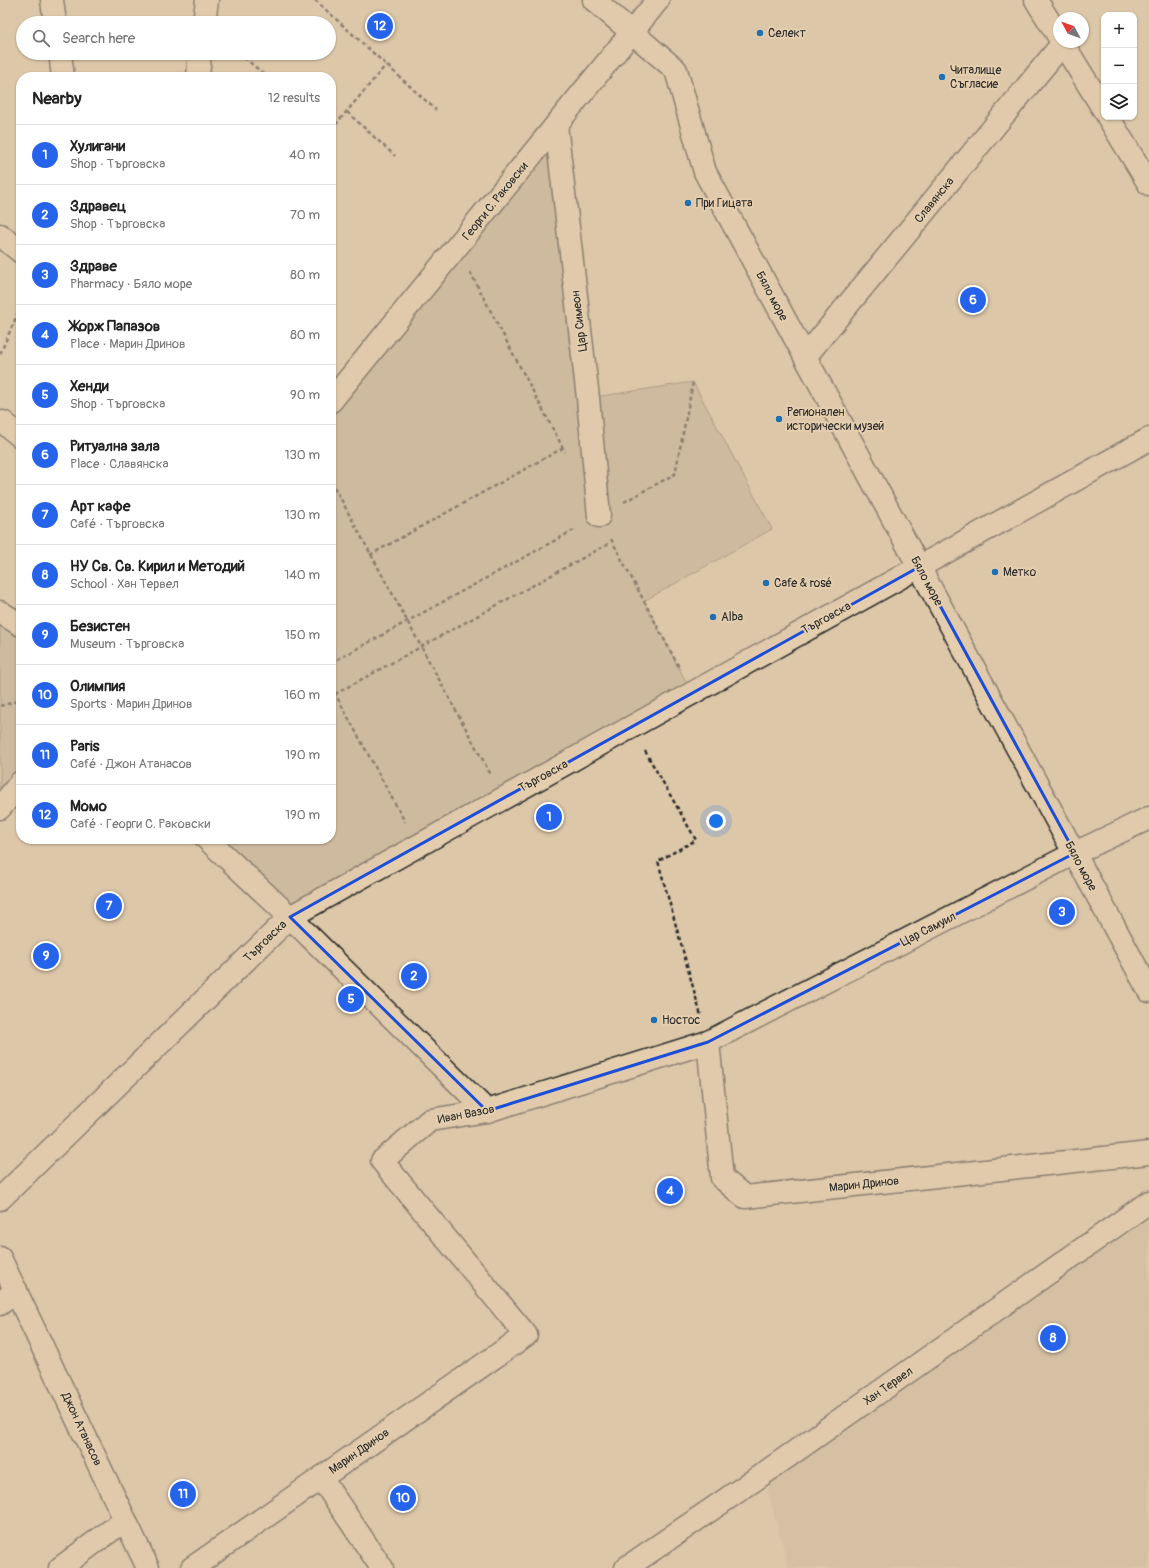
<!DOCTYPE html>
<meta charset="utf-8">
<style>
body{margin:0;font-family:Pangolin,sans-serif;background:#f2f2f2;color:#222}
.controls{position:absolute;right:12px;top:12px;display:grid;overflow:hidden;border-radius:8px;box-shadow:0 1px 3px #0004}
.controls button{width:36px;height:36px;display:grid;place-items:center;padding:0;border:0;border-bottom:1px solid #e0e0e0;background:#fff;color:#222;font:20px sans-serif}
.compass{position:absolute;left:1053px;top:12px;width:36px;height:36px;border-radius:50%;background:#fff;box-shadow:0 1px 3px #0004;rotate:311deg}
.you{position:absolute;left:716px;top:821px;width:14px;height:14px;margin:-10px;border:3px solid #fff;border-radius:50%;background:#1a73e8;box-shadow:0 0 0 6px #1a73e833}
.badge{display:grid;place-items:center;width:26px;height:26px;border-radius:50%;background:#2563eb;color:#fff;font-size:13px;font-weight:700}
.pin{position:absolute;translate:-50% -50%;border:2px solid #fff;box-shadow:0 1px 4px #0006}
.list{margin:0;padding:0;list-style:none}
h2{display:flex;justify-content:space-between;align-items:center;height:52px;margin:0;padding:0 16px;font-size:17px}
h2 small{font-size:13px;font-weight:400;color:#767676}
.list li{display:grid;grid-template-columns:26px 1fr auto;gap:12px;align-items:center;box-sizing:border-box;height:60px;padding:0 16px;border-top:1px solid #e0e0e0}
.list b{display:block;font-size:15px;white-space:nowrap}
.list p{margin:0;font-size:13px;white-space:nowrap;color:#767676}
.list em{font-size:13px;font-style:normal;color:#767676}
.icon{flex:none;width:22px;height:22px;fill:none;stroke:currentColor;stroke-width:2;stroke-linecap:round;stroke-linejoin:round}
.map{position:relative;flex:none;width:1149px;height:1568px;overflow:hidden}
.search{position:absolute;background:#fff;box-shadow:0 1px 3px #0004;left:16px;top:16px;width:320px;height:44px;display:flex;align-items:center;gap:10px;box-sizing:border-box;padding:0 14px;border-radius:22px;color:#767676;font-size:15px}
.panel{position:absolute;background:#fff;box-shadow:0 1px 3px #0004;left:16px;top:72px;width:320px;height:772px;border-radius:16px}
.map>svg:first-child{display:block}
.built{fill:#cdb99e}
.green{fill:#bcab92;stroke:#746b5e}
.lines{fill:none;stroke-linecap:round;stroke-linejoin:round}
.street-casing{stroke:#2b2b2b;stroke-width:25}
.path{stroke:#2b2b2b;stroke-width:2.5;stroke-dasharray:4 3;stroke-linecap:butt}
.street{stroke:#e4ceae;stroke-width:22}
.marked{fill:none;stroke:#1d4ed8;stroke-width:3;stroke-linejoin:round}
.poi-dot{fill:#1f6fb2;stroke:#e4ceae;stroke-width:1.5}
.labels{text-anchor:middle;stroke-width:4;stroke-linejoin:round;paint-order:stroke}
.poi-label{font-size:12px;fill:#2b2b2b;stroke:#e4ceae;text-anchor:start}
.street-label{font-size:12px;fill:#2b2b2b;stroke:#e4ceae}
</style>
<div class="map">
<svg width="1149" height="1568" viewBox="0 0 1149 1568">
<rect width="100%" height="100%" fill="#ddc7a9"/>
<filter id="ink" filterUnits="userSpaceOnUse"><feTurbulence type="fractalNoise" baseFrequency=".025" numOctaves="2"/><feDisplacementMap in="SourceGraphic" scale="8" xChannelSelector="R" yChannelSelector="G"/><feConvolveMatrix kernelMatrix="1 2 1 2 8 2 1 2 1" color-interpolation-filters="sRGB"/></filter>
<g filter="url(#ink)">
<path class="built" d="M1149,1202v366h-360l-26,-94z"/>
<g class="green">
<path d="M556,125l32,273 105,-16 79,147 -128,72 48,92 -402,224 -83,-78h124v-438z"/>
<path d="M0,612l21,13v157l-21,26z"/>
</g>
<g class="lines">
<g class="street-casing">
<g id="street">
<path d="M52,0l3,23"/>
<path d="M594,0l82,70 29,102 444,819"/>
<path d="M1036,0l23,37"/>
<path d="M204,23l3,-23"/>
<path d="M1062,42l42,68"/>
<path d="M60,53l3,24"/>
<path d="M198,77l2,-24"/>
<path d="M1108,117l41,67"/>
<path d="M556,125l32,273 11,118"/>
<path d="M0,235l21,17"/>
<path d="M805,357l258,-314"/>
<path d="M331,401l327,-401"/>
<path d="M3,422l18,15"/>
<path d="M0,612l21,13"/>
<path d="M0,808l21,-26"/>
<path d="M207,839l83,78 197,194"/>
<path d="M708,1042l14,136 23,19 404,-44"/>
<path d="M0,1199l290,-282 859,-478"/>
<path d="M0,1258l148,310"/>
<path d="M0,1304l16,-14"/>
<path d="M321,1478l61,90"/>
<path d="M60,1568l65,-48"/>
<path d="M192,1568l334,-233 -144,-174 48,-41 57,-9 221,-69 367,-189 74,-35"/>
<path d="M626,1568l137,-94 386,-272"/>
</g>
</g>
<g class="path">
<path d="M315,0l121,110"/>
<path d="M239,53l28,24"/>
<path d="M347,112l48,44"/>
<path d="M331,130l55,-65"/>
<path d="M470,272l95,180"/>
<path d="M0,354l21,-48"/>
<path d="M331,481l160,294"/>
<path d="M624,502l51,-28 18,-92"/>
<path d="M611,539l69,130"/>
<path d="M370,555l193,-107"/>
<path d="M331,663l245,-134"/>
<path d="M331,686l74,136"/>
<path d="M331,700l4,-6 275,-151"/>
<path d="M0,706l21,-6"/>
<path d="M645,751l51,89 -38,21 43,155"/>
</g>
<use href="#street" class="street"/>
</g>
</g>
<path d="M0 0H1149V1568H0ZM919,567l156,286 -367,189 -221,69 -197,-194z" fill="#ddc7a9" fill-opacity=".55" fill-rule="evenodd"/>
<path class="marked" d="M919,567l156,286 -367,189 -221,69 -197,-194z"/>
<g class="poi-dot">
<circle cx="760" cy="33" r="4"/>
<circle cx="942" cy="77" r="4"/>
<circle cx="688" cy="203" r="4"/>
<circle cx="779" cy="419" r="4"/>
<circle cx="995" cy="572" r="4"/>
<circle cx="766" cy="583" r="4"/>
<circle cx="713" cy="617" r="4"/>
<circle cx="654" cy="1020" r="4"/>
</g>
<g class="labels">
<g class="poi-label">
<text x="768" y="37">Селект</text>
<text x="950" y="74">Читалище<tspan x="950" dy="14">Съгласие</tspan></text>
<text x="696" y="207">При Гицата</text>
<text x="787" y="416">Регионален<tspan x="787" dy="14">исторически музей</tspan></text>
<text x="1003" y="576">Метко</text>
<text x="774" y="587">Cafe &amp; rosé</text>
<text x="721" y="621">Alba</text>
<text x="662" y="1024">Ностос</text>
</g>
<g class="street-label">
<text transform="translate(934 200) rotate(-51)" y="4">Славянска</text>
<text transform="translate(495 201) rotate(-51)" y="4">Георги С. Раковски</text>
<text transform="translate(772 296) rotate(62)" y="4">Бяло море</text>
<text transform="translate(579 321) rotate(-97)" y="4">Цар Симеон</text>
<text transform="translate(927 581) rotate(62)" y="4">Бяло море</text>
<text transform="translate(826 618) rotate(-29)" y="4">Търговска</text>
<text transform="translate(543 776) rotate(-29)" y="4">Търговска</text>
<text transform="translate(1081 866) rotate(62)" y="4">Бяло море</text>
<text transform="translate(928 929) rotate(-27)" y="4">Цар Самуил</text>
<text transform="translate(265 941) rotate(-44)" y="4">Търговска</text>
<text transform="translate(466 1114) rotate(-11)" y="4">Иван Вазов</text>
<text transform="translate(864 1184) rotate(-6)" y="4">Марин Дринов</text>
<text transform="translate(888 1386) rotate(-35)" y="4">Хан Тервел</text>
<text transform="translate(82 1429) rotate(65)" y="4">Джон Атанасов</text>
<text transform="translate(359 1451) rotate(-35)" y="4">Марин Дринов</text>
</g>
</g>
</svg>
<div class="controls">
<button>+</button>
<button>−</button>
<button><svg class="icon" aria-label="layers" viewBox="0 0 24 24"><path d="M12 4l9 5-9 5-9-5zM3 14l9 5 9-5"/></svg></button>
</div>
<svg class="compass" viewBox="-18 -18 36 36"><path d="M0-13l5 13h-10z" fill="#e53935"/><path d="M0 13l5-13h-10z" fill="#767676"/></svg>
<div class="you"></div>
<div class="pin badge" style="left:549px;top:817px">1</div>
<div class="pin badge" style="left:414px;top:976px">2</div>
<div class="pin badge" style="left:1062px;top:912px">3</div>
<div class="pin badge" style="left:670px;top:1191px">4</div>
<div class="pin badge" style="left:351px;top:999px">5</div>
<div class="pin badge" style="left:973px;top:300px">6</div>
<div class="pin badge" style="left:109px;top:906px">7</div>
<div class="pin badge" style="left:1053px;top:1338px">8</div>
<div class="pin badge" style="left:46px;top:956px">9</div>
<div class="pin badge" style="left:403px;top:1498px">10</div>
<div class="pin badge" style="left:183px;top:1494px">11</div>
<div class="pin badge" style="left:380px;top:26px">12</div>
<div class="search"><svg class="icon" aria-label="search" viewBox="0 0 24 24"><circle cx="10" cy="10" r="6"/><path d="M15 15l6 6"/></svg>Search here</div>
<section class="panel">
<h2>Nearby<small>12 results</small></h2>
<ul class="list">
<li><span class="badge">1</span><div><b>Хулигани</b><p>Shop · Търговска</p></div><em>40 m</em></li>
<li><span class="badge">2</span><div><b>Здравец</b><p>Shop · Търговска</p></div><em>70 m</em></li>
<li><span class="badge">3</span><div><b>Здраве</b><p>Pharmacy · Бяло море</p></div><em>80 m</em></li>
<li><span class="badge">4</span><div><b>Жорж Папазов</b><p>Place · Марин Дринов</p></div><em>80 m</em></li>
<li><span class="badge">5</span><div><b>Хенди</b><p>Shop · Търговска</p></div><em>90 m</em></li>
<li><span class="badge">6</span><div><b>Ритуална зала</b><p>Place · Славянска</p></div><em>130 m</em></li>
<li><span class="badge">7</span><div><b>Арт кафе</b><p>Café · Търговска</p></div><em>130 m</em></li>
<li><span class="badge">8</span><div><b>НУ Св. Св. Кирил и Методий</b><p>School · Хан Тервел</p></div><em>140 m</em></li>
<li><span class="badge">9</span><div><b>Безистен</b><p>Museum · Търговска</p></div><em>150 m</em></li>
<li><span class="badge">10</span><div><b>Олимпия</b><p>Sports · Марин Дринов</p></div><em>160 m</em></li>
<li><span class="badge">11</span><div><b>Paris</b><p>Café · Джон Атанасов</p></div><em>190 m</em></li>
<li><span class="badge">12</span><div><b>Момо</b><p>Café · Георги С. Раковски</p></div><em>190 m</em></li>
</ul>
</section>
</div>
